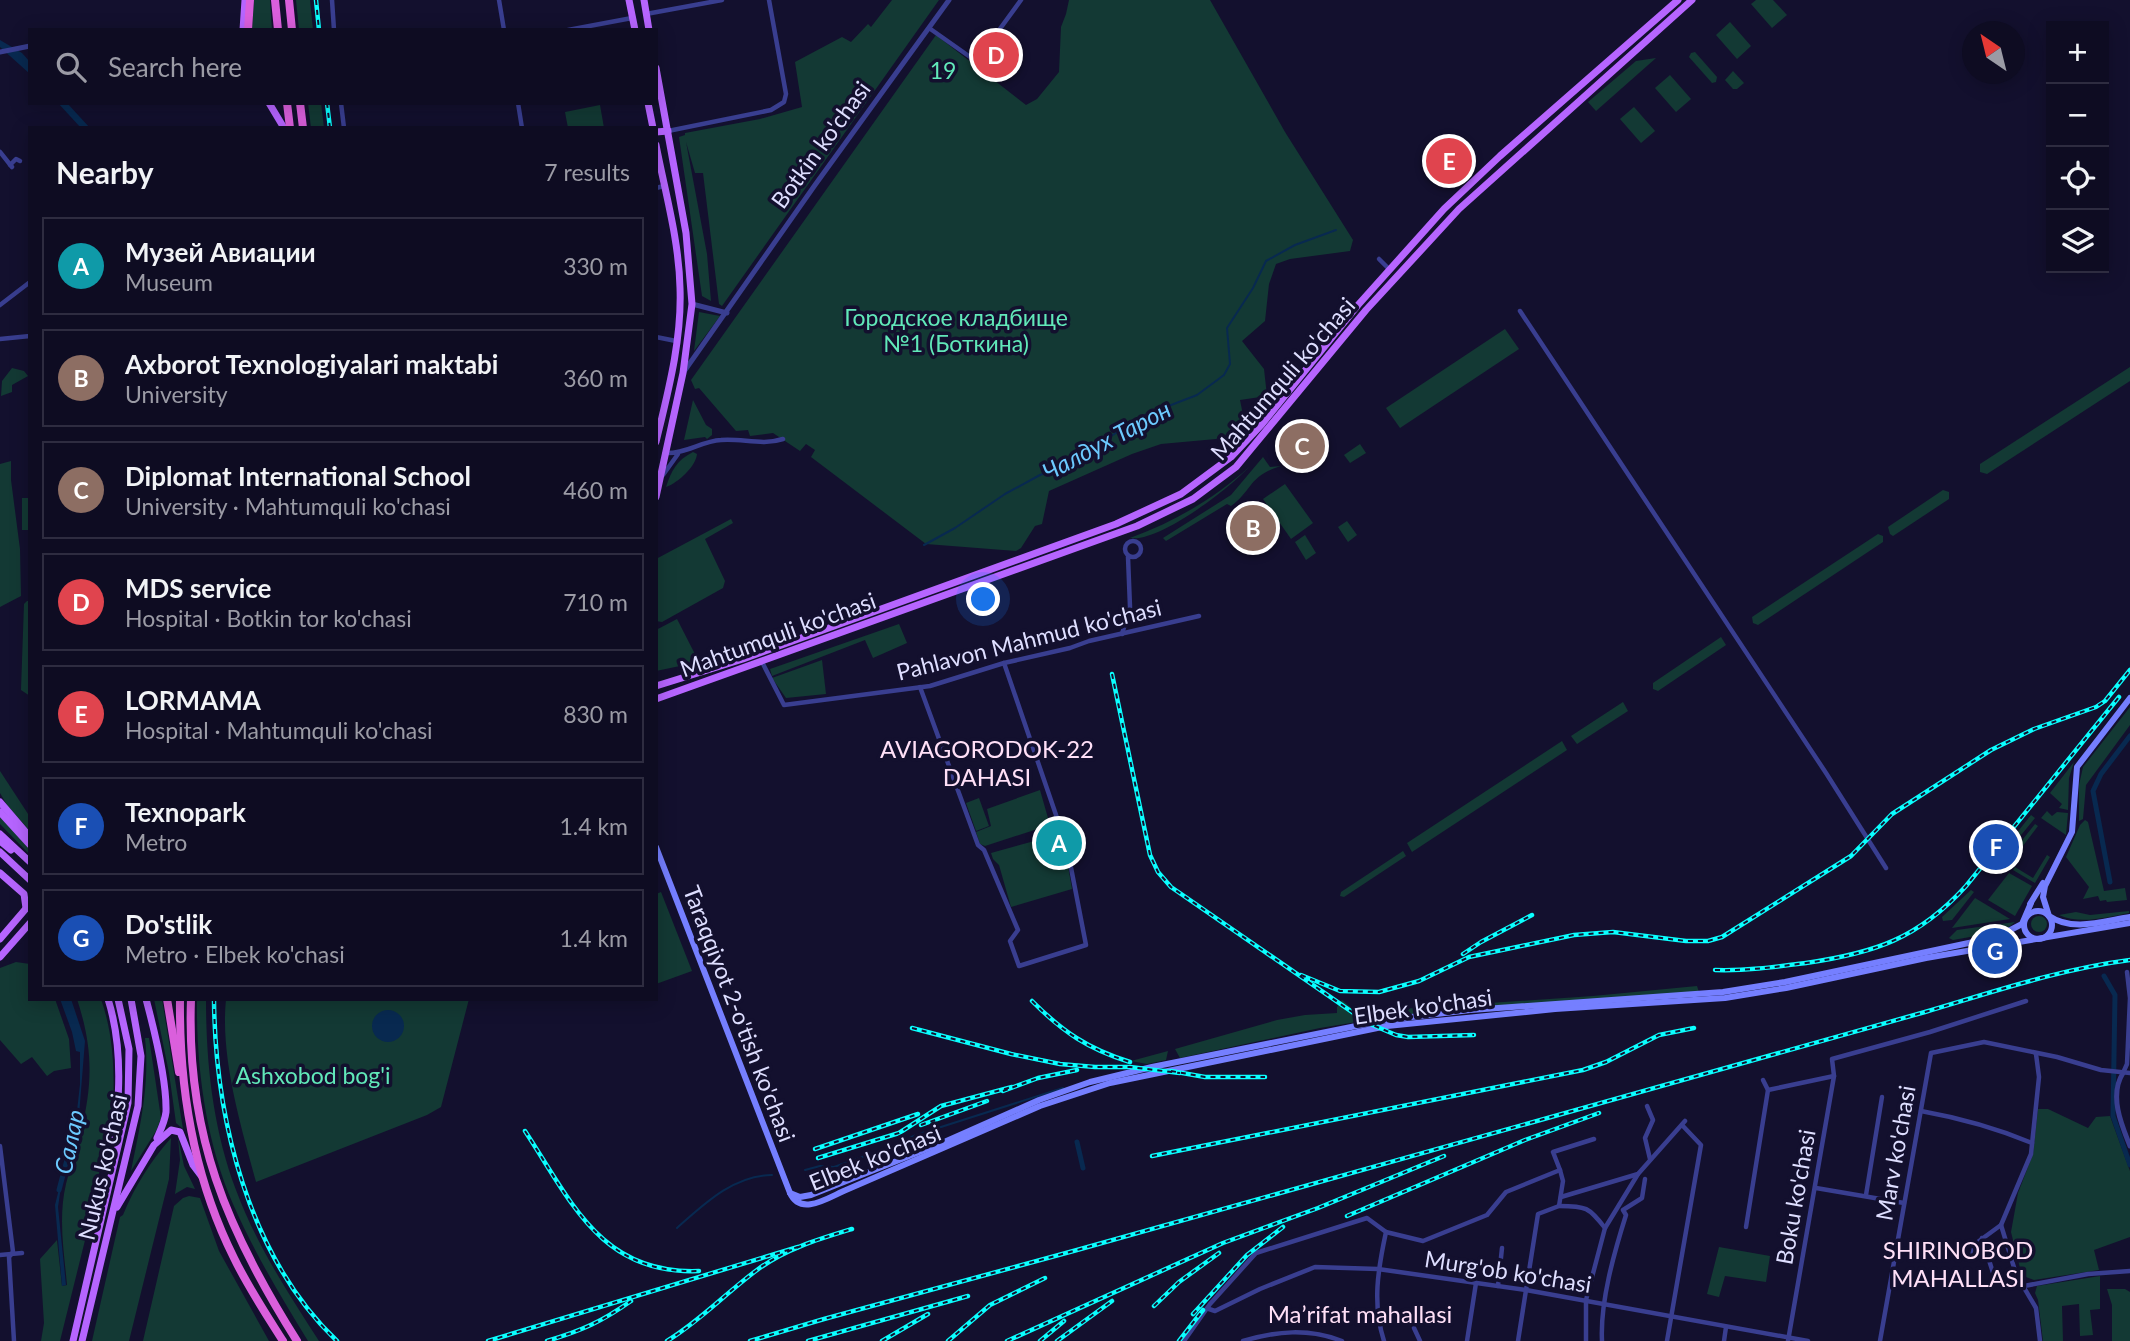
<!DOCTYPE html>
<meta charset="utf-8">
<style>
body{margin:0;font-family:Lato,sans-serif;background:#17152a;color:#f1f3f6}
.controls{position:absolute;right:21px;top:21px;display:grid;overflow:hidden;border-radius:0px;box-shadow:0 4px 18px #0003}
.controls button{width:63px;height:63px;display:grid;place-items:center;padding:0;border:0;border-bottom:2px solid #2e2c40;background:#0e0c22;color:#f1f3f6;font:35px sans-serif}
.compass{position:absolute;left:1962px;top:21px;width:63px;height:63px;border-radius:50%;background:#0e0c22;box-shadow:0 4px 18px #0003;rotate:325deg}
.you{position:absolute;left:984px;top:600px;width:24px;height:24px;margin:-18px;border:5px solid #fff;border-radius:50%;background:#1a73e8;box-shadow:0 0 0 10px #1a73e833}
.badge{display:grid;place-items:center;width:46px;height:46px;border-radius:50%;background:#b45309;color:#fff;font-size:23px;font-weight:700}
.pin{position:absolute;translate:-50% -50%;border:4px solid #fff;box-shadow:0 2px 7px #0006}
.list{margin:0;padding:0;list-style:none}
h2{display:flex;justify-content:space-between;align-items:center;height:91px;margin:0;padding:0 28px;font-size:30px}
h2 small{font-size:23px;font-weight:400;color:#9b9ba5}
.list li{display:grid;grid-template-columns:46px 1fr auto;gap:21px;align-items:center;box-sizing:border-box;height:98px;margin:0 14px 14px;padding:0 14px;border:2px solid #2e2c40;border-radius:0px}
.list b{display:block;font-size:26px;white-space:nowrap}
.list p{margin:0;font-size:23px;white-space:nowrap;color:#9b9ba5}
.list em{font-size:23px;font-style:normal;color:#9b9ba5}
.icon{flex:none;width:38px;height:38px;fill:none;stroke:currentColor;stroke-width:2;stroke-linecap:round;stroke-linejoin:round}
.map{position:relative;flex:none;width:2130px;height:1341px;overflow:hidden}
.search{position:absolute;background:#0e0c22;box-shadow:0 4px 18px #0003;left:28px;top:28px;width:630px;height:77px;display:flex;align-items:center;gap:18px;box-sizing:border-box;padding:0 24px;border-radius:0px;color:#9b9ba5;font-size:26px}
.panel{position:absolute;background:#0e0c22;box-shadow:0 4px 18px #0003;left:28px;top:126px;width:630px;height:875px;border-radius:0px}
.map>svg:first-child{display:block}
.green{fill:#133934}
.water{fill:#082950}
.pier{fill:#13102e}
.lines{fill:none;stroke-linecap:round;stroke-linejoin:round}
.stream{stroke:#082950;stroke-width:2}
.canal{stroke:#082950;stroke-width:5}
.minor{stroke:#393e90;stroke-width:4.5}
.tertiary{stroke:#393e90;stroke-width:5}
.secondary{stroke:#757fff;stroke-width:6}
.primary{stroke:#b665ff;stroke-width:7}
.trunk{stroke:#da5fdc;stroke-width:8}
.rail-casing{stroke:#0affff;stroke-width:4.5}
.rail{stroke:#13102e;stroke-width:2;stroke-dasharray:5;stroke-linecap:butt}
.labels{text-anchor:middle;stroke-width:7;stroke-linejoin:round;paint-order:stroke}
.park-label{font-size:23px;fill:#61e8b9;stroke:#13102e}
.street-label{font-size:23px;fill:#dedeff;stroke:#13102e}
.water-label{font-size:24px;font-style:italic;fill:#6ccaff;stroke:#13102e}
.neighbourhood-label{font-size:24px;fill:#ffe0f7;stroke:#13102e}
</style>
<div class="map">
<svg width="2130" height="1341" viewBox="0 0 2130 1341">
<rect width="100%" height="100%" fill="#13102e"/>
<g class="green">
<path d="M254,0h16l2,30h-20z"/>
<path d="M296,0h14l3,30h-14z"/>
<path d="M892,0h47l-217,306 -3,-2 -16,-131h-8l-9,-31 21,112 4,47 -9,-5 -23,-159 6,-2v-2l75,-14 42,-12 -7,-45 47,-25 9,5 17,-18 3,3z"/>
<path d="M1069,0h141l75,132 68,108 -3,11 -60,8 -14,5 -7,20 -4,37 -23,20 22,28 3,27 -27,4 6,30 -8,7 -77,7 -29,10 -83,37 -7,33 -7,2 -14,22 -5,3 -90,-7 -115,-87 4,-7 -9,-6 -6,7 -27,-18 -23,3 -2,-6 -12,1 -37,-43 -4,1 -4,-9 245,-345 90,70 11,-6 22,-27 2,-45 5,-13z"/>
<path d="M1756,0h17l14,15 -15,13 -21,-24z"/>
<path d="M1730,22l21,24 -14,13 -21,-24z"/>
<path d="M1695,52l22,25 -1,5 -4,1 -23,-26 2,-4z"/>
<path d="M1656,58l-60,53 -8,-9 48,-41z"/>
<path d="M1733,71l11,12 -7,6h-4l-8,-9z"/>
<path d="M1670,75l21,24 -15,13 -21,-24z"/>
<path d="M308,103h13l3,25h-13z"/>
<path d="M600,105l4,23h-36l-3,-16z"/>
<path d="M1634,107l21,24 -14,12 -21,-24z"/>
<path d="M699,312l21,4 -26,35z"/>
<path d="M1505,329l14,20 -119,79 -14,-20z"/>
<path d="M2130,367v14l-143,93 -7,-2v-8z"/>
<path d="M12,368l12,3 4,5 -16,9v7l-11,4 1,-15z"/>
<path d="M693,400l13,25 6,4v6l-5,4 -2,-2 -21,3z"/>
<path d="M1360,444l6,9 -16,10 -6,-8z"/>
<path d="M693,452l4,2c-1,12 -19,29 -31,33 5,-16 11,-27 27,-35z"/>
<path d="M1263,457l7,10 11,-1c-33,10 -28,24 -50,40l-4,-2 -61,37 -3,-3 68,-43z"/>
<path d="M11,461v19l9,69 1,47 -21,11v-143z"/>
<path d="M1249,467c-19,21 -90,76 -119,71 44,-16 84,-39 119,-71z"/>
<path d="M1285,484l28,39 -22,16 -28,-40z"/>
<path d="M1943,490l6,2v7l-56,37 -3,-2 -2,-7z"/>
<rect x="22" y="498" width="8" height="32"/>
<path d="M731,519l2,4 -28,16 20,42 -2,7 -61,34 -6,-1v-62z"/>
<path d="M1347,521l10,14 -9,7 -10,-15z"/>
<path d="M1878,534l5,2v6l-125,83 -5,-2 -1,-6z"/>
<path d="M1305,535l11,18 -10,7 -11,-18z"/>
<path d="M27,601h3v95l-9,-6 3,-86z"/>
<path d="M677,619l22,43 -43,9v-41z"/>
<path d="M899,624l8,19 -34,15 -8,-18 -93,36 -2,-7z"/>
<path d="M1721,637l5,8 -68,46 -5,-2v-6z"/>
<path d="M822,660l4,34 -40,4 -14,-20z"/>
<path d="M1623,702l5,9 -51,33 -6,-8z"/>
<path d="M2130,707v18l-44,60 -3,34 -4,2v-36l4,-18z"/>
<path d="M1562,741l5,9 -155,102 -5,-9z"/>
<path d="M2074,762l-5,16 -1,32 -9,-2 3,-4 -12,-11z"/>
<path d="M0,771l30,46v14l-23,-26 -7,-12z"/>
<path d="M1040,790l10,35 -65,21 -5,-2 -4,-12 15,-6 -4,-17z"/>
<path d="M979,798l10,28 -13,5 -10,-28z"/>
<path d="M2047,811l5,5 5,-4 11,1 -2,22 -25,-17z"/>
<path d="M2031,815l4,3 -31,38v17l-12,-9z"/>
<path d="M0,816l30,34v5l-30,-31z"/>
<path d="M2085,820l3,2 16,69 21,-3 2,12 -20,2 -1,-2 -6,1 -2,-5 -15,3 6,-12 -23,-30 14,-32z"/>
<path d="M2035,824l3,2 -28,37 -1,5 -2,-9z"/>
<path d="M1060,834l5,15 7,40 -61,18 -12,-42 -6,-6 -2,-6z"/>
<path d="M1403,851l3,5 -62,41 -4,-1 1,-4z"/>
<path d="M2047,855l3,2 -15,26 -22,-13 2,-3 18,11z"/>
<path d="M2009,873l23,13 -17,30 -27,-16z"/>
<path d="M1971,890l3,2 -22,28 -9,1 -1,-4z"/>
<path d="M661,892l31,79 -36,13v-90z"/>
<path d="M1975,898l35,21 -58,9z"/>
<path d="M2129,911v2c-21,4 -49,12 -70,2l17,-3 14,3z"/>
<circle cx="2039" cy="924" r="8"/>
<path d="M2015,922l-11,9 -51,9 -4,-2 8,-8z"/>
<path d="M16,962l14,2v35h25l14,40 2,29 -17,3 -7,5 -15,-19 -11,7 -21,-24v-72z"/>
<path d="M1697,986l2,6 -318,26 -61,10 -140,30 -5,-9 102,-29 28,-5 32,-2v-6l5,-7 14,12 237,-16z"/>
<path d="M77,999h24c14,40 14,81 11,123h-4l-15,86 -33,133h-19l3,-18 -4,-64 17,-19 5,46 5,-1c-3,-34 -9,-67 -1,-101 4,-18 11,-35 15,-52 12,-50 12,-84 -4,-133z"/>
<path d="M154,999h8l21,130 -7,-6 -7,-50z"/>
<path d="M197,999h9c0,65 7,130 30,191 20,54 52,103 83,151h-11c-27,-44 -54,-89 -75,-137 -27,-63 -37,-136 -36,-205z"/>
<path d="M226,999h243l-28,108 -14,8 -171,67c-15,-56 -36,-124 -30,-183z"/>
<path d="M145,1038h4l12,80 -5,13 -25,40c9,-45 19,-87 14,-133z"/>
<path d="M1168,1051l-2,9 -19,4 -16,-3z"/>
<path d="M2038,1109h10l40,19 8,-11 14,-1 20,55v66l-36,13 5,20 -65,10 -8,-3 -5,-5 -10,-40 7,-39 15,-39z"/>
<path d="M178,1137l6,29 11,23 -8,-2 -12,7 5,-34z"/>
<path d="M171,1138l-2,41 -40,162h-37l28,-124 3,-2c12,-29 27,-53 48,-77z"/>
<path d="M189,1196l11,2 19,53 50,90h-126l31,-135 9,-8z"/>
<path d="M1719,1247l51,9 -4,26 -41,-6 -6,21 -12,-3z"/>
<path d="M2100,1276v33l-10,1 3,25 -13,1 -1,-32 -17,2 1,35h-20l-5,-41 -3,-7 2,-7z"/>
<path d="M2107,1289h18l5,3v49h-18v-36z"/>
</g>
<g class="water">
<path d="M0,40l22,13 8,9v12l-30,-27z"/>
<path d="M58,103h9l23,25h-9z"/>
<path d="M60,999h11l14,42 -7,87 -16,52 -4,27 8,78 -4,1 -7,-81 21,-85 4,-36v-32l-4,-1 -4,-19z"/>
<circle cx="388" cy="1026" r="16"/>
</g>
<path class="pier" d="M10,913l20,19 -10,13 -20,-19z"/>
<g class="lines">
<g class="stream">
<path d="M924,545l31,-17 50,-34 35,-19 29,-11 71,-47 57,-22 27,-20 6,-11 -3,-36 26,-40 13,-27 29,-16 41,-15"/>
<path d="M805,1170l15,-4 14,1 51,-18 31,-14 147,-47"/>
<path d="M677,1228c27,-24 57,-53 95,-53"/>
</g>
<g class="canal">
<path d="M2110,882l-17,-91 8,-17 29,-38"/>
<path d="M2104,976l11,19 -2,121 17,49"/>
<path d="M1077,1142l6,26"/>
<path d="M59,1190l9,-34"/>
</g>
<g class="minor">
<path d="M332,0l2,30"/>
<path d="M499,0l5,30"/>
<path d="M646,14l76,-14"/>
<path d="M929,28l44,31 21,-22 27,-37"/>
<path d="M568,30l64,-12"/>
<path d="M341,103l3,25"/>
<path d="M518,103l4,25"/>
<path d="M668,131l103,-21 13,-8 2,-8 -17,-94"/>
<path d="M0,152l12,15"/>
<path d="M10,165l6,-6 4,2"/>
<path d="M656,188l8,-2"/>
<path d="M1379,259l10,10"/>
<path d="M0,305l30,-23"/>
<path d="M1520,311l306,462 60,95"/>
<path d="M656,337l20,4"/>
<path d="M0,339l30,-3"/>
<path d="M666,453c19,1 36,-12 55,-13 21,-2 41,6 62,-1"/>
<path d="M663,475l15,-21"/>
<circle cx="1133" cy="549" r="8"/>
<path d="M1122,634l8,-27 -2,-50"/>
<path d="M762,662l22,43 146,-19 74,-23 66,-15 19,-7 110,-25"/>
<path d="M920,687l58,158 6,5 34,80 -8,11 9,25 67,-21 -19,-98 -63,-184"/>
<path d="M2123,1073l4,-9 3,-66 -3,-26"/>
<path d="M1768,1090l66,-14"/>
<path d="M1647,1106l6,14 -8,18 5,21"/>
<path d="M1921,1111c39,7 75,17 111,32"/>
<path d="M0,1146l13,106 -4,5 5,84"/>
<path d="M1816,1188l88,15"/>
<path d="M1866,1195l16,-98"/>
<path d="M1561,1197l77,-23"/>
<path d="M1559,1206c27,0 30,1 46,22"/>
<path d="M2001,1225l15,49 20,34 4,33"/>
<path d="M1746,1227l22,-137 -5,-10"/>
<path d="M1386,1232l37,9 64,-26 19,-23 54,-22 -7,-18 41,-13"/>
<path d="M1982,1238l13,41 21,-5"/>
<path d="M0,1255l22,-2"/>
<path d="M1972,1256l3,-12 26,-19 30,-71 8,-77 -3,-23"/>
<path d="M1498,1286l4,-38"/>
<path d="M2024,1286l64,-12 42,-3"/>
<path d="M1209,1309l6,2 45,-22 55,-22 63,2 148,21 282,51"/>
<path d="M1414,1328l6,13"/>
<path d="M1184,1341l26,-37 46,-51 111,-35 19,14c-8,37 -14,72 -2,109"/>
<path d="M1243,1341c34,-10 65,-13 99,0"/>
<path d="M1467,1341l9,-58"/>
<path d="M1518,1341l20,-127 21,-8 4,-25 -3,-11"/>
<path d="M1586,1341v-41l19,-72 33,-54 47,-53"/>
<path d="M1602,1341c-2,-39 12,-88 24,-126l-3,-5 19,-12 3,-19"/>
<path d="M1667,1341l34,-196 -19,-20"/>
<path d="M1724,1341l2,-14"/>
<path d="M1788,1341l46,-265 -2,-17 98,-27 96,-31"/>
<path d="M1880,1341l51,-288 53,-11 73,15 44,13 29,3"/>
</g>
<g class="tertiary">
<path d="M0,52l30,-6"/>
<path d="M692,304l35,9"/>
<path d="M683,373l132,-188 134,-185"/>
<path d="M2123,1073c-14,22 -2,51 7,73"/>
</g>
<g class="secondary">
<path d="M2130,698l-53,69 -5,65 -27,54 -2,11 6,19c23,16 55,5 81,1"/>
<path d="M656,847l134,346c11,24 39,4 56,-3l194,-84 70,-23 277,-57 168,-17 170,-11 61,-10 140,-30 204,-35"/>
<path d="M2030,904l13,-21"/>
<circle cx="2038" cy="925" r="14"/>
<path d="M790,1193l10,4 11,-2 131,-52 97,-43 51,-18 62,-15 234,-47 84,-10 253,-18 62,-10 212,-45 25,-13 9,-21"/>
</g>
<g class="primary">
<path d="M629,0l6,30"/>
<path d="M644,0l5,30"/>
<path d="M243,30l2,-30"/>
<path d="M656,68l30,165 6,71 -9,69 -27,124"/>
<path d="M269,103l15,25"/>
<path d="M648,103l5,25"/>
<path d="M656,132l12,-1"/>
<path d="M656,145c9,47 23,95 24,143 2,52 -12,104 -24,154"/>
<path d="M656,686l87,-27 373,-135 65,-30 50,-37 31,-33 96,-119 86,-96 56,-53 178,-156"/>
<path d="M656,699l481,-173 56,-27 43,-32 130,-157 93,-101 233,-209"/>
<path d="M0,802l30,35"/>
<path d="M0,812l30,33"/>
<path d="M0,834l30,28"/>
<path d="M0,841l11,9"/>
<path d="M0,852l30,28"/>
<path d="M0,873l24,21 2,14"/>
<path d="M0,939l29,-34"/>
<path d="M0,957l30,-34"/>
<path d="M108,999c16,51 11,103 5,156"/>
<path d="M146,999c8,30 21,82 20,113 -1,9 -5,17 -9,26"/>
<path d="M117,1207l37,-62 17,-15 9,2 13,33 9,12"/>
<path d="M73,1341l55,-238 1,-54 -11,-50"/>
<path d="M82,1341l56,-235 3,-50 -10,-57"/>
</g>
<g class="trunk">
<path d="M275,0l3,30"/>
<path d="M289,0l3,30"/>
<path d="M248,30l2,-30"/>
<path d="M287,103l3,25"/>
<path d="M300,103l3,25"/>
<path d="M167,999l12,73"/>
<path d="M180,999c-1,90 14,179 54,259 14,29 32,56 49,83"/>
<path d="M191,999c-5,135 36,231 106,342"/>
</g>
<g class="rail-casing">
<g id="rail">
<path d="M316,0l3,30"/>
<path d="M327,103l3,25"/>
<path d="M1112,674l38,181 8,17 13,15 197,136 28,12 12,2 66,-2"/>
<path d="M1463,954l18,-12 51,-27"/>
<path d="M1715,970c31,1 60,-3 91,-7 68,-10 112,-24 160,-77l153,-189"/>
<path d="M1301,975l39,16 39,1 40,-11 50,-24 105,-22 39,-3 73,9h22l14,-4 129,-81 41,-42 99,-64 43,-21 62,-22 9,-6 25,-31"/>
<path d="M214,999c1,119 34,257 123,342"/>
<path d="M1032,1001c31,31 56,48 98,61"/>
<path d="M912,1028l99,26 49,10 35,3h35l50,6"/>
<path d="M1171,1071l34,6h60"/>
<path d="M1003,1091l35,-13 39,-8"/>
<path d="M921,1125l66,-24"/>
<path d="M525,1131c46,70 76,144 174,140"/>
<path d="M815,1149l103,-35"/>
<path d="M1152,1156l431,-86 23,-8 53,-27 35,-7"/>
<path d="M818,1158l81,-25 42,-27 71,-19"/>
<path d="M1347,1216l178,-76 74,-27"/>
<path d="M1154,1306l25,-24 40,-29"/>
<path d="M1193,1314l54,-59 36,-28"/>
<path d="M488,1341l310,-94"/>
<path d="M547,1341c36,-11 54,-19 84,-40"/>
<path d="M667,1341c33,-20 59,-48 90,-71 28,-21 62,-31 95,-41"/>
<path d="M750,1341l74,-22 253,-69 848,-238c68,-20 135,-43 205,-52"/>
<path d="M808,1341l160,-45"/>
<path d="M882,1341l46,-27"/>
<path d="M948,1341l42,-36 55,-27"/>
<path d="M1007,1341l216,-98 95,-35 126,-52"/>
<path d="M1040,1341l24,-20"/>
<path d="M1057,1341l55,-40"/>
<path d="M1179,1341l24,-31"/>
</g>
</g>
<use href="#rail" class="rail"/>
</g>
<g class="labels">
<g class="park-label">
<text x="943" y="79">19</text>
<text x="956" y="326">Городское кладбище<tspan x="956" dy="26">№1 (Боткина)</tspan></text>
<text x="313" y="1084">Ashxobod bog'i</text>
</g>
<g class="street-label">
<text transform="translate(821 145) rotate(-54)" y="8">Botkin ko'chasi</text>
<text transform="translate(1283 379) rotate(-49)" y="8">Mahtumquli ko'chasi</text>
<text transform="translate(778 635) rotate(-20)" y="8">Mahtumquli ko'chasi</text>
<text transform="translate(1029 640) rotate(-14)" y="8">Pahlavon Mahmud ko'chasi</text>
<text transform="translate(1423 1007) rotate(-8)" y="8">Elbek ko'chasi</text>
<text transform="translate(739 1014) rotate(69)" y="8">Taraqqiyot 2-o'tish ko'chasi</text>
<text transform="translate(1896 1153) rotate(-80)" y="8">Marv ko'chasi</text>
<text transform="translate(875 1158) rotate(-22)" y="8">Elbek ko'chasi</text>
<text transform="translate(103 1167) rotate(-77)" y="8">Nukus ko'chasi</text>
<text transform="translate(1796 1197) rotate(-80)" y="8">Boku ko'chasi</text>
<text transform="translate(1508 1272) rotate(9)" y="8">Murg'ob ko'chasi</text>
</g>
<g class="water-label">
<text transform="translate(1107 441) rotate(-28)" y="8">Чалдух Тарон</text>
<text transform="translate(70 1142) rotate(-78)" y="8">Салар</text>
</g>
<g class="neighbourhood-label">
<text x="987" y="758">AVIAGORODOK-22<tspan x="987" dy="28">DAHASI</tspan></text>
<text x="1958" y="1259">SHIRINOBOD<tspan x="1958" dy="28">MAHALLASI</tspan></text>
<text x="1360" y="1323">Maʼrifat mahallasi</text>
</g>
</g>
</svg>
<div class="controls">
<button>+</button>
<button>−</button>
<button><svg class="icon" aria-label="locate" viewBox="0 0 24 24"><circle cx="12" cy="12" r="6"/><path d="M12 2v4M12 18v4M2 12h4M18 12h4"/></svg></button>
<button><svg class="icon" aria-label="layers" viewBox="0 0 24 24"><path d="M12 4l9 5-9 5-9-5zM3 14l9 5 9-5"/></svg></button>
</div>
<svg class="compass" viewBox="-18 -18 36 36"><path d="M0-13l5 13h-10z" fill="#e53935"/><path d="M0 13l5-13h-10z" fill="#9b9ba5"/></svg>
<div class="you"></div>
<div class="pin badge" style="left:1059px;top:843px;background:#0f9aa8">A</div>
<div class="pin badge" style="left:1253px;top:528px;background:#8d6e63">B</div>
<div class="pin badge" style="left:1302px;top:446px;background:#8d6e63">C</div>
<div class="pin badge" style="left:996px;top:55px;background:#e0444e">D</div>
<div class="pin badge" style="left:1449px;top:161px;background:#e0444e">E</div>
<div class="pin badge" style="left:1996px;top:847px;background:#1a4fb4">F</div>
<div class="pin badge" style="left:1995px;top:951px;background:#1a4fb4">G</div>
<div class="search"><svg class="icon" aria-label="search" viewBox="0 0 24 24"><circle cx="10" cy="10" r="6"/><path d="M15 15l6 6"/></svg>Search here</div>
<section class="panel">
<h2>Nearby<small>7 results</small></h2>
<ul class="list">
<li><span class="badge" style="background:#0f9aa8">A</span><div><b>Музей Авиации</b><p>Museum</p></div><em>330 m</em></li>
<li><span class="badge" style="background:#8d6e63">B</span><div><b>Axborot Texnologiyalari maktabi</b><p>University</p></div><em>360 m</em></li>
<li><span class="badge" style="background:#8d6e63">C</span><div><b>Diplomat International School</b><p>University · Mahtumquli ko'chasi</p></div><em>460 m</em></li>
<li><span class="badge" style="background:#e0444e">D</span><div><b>MDS service</b><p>Hospital · Botkin tor ko'chasi</p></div><em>710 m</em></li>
<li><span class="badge" style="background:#e0444e">E</span><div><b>LORMAMA</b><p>Hospital · Mahtumquli ko'chasi</p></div><em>830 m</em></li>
<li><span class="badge" style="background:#1a4fb4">F</span><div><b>Texnopark</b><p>Metro</p></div><em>1.4 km</em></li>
<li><span class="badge" style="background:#1a4fb4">G</span><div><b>Do'stlik</b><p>Metro · Elbek ko'chasi</p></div><em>1.4 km</em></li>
</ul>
</section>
</div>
